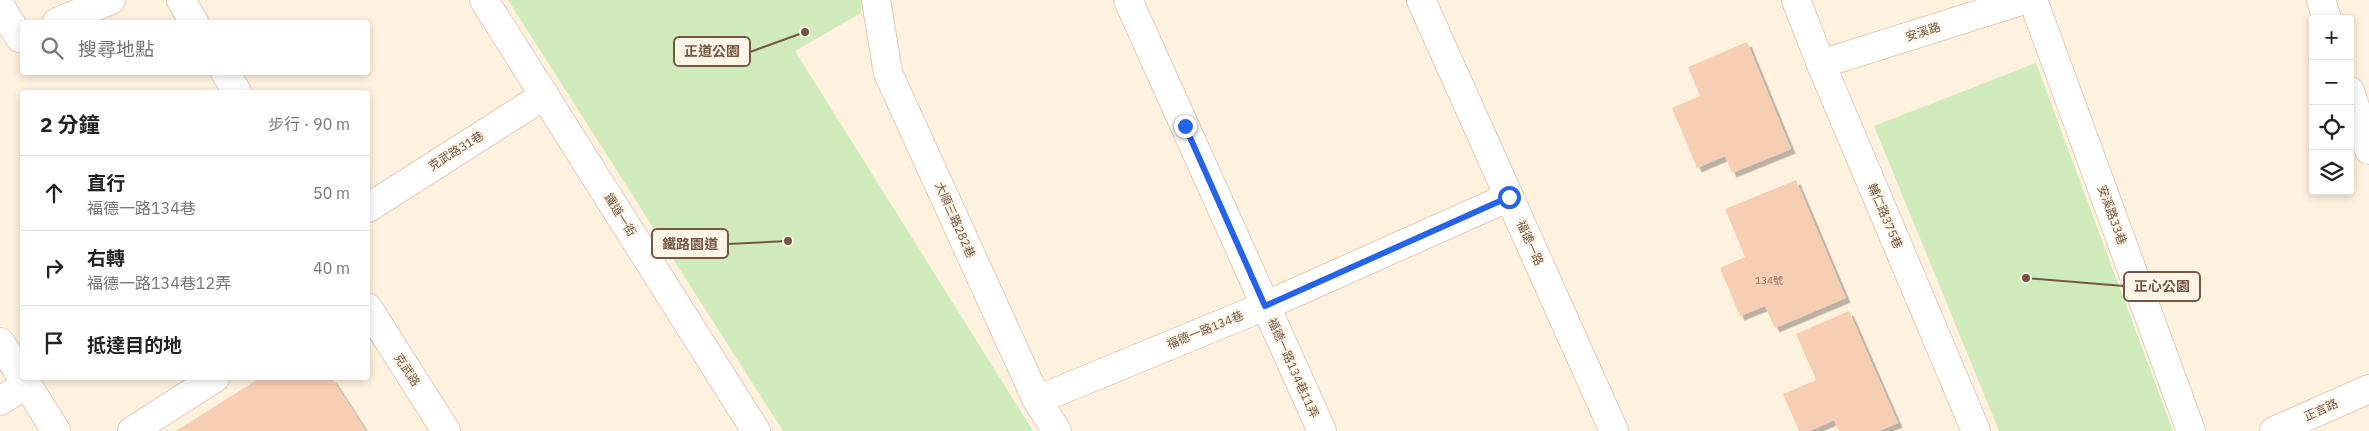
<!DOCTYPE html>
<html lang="zh-TW">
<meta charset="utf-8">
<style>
body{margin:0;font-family:"IBM Plex Sans","Noto Sans TC",sans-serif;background:#f6f6f6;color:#222}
.controls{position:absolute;right:15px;top:15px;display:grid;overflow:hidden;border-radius:5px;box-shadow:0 2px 8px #0003}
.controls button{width:45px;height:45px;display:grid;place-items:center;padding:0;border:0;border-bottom:1px solid #e0e0e0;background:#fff;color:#222;font:25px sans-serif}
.stop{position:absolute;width:15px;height:15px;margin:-11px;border:4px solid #2563eb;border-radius:50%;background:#fff}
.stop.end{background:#2563eb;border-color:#fff;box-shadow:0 1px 5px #0008}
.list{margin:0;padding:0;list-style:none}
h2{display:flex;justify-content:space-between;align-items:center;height:65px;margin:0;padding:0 20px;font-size:21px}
h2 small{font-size:16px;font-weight:400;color:#767676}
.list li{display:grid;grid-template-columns:32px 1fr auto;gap:15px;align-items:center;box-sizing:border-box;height:75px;padding:0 20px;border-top:1px solid #e0e0e0}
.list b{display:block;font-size:19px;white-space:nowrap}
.list p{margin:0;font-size:16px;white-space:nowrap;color:#767676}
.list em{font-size:16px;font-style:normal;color:#767676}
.icon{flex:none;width:28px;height:28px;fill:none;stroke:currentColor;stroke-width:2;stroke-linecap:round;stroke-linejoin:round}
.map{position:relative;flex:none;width:2369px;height:431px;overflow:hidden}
.search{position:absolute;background:#fff;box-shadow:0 2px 8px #0003;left:20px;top:20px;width:350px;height:55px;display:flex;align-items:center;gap:12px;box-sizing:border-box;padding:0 18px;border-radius:5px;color:#767676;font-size:19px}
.panel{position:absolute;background:#fff;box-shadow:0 2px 8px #0003;left:20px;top:90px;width:350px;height:290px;border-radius:5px}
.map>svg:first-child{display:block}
.green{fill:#cfebbc}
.building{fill:#f5ceb4;filter:url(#shadow)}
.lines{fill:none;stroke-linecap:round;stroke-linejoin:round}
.minor-casing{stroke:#e2cdba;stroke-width:30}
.minor{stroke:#fff;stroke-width:28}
.route{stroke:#2563eb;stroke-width:6}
.labels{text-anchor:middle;stroke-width:4;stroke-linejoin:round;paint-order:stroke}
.number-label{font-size:10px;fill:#957461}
.street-label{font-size:12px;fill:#755645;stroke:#fff5e6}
.leader{fill:none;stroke:#755645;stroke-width:2}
.callout-dot{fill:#755645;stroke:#fff5e6;stroke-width:2}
.callout{fill:#fff5e6;stroke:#755645;stroke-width:2}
.callout-label{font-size:14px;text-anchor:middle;font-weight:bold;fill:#755645}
</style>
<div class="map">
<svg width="2369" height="431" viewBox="0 0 2369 431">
<defs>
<filter id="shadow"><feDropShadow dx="4.5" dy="4.5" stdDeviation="0" flood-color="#0004"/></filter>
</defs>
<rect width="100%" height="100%" fill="#fef1de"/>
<g class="green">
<path d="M508,0h354l-1,13 -66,38 238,380h-250z"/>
<path d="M2036,63l137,368h-174l-125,-305z"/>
</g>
<g class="building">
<path d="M1747,42l44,107 -59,24 -7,-17 -28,12 -25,-60 28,-12 -12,-29z"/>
<path d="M1796,180l50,118 -71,30 -10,-22 -25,10 -20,-48 25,-11 -20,-48z"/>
<path d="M1849,311l49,112 -19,8h-40l-5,-11 -24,11h-11l-16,-37 33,-14 -20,-46z"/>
<path d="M260,378h72l34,53h-190z"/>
</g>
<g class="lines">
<g class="minor-casing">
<g id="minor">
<path d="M181,0l13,22"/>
<path d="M484,0l272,431"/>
<path d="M876,0l12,73 149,327 20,31"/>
<path d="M1128,0l194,431"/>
<path d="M1421,0l193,431"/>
<path d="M1796,0l25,64 155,367"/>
<path d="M2033,0l158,431"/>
<path d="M2321,0l6,19"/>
<path d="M0,6l20,32"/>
<path d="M57,22l54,-22"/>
<path d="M1821,64l203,-64"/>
<path d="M225,72l12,20"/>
<path d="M2350,91l19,59"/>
<path d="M368,208l177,-113"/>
<path d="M368,308l78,123"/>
<path d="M0,342l22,35"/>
<path d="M23,378l33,53"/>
<path d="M1037,400l228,-94 244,-109"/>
<path d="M0,401l27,-17"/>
<path d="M132,431l83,-53"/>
<path d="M2274,431l95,-42"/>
</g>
</g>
<use href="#minor" class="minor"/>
</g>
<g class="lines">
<path class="route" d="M1185,126l80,180 244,-109"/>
</g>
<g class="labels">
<g class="number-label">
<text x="1769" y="284">134號</text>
</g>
<g class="street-label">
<text transform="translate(1923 32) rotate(-18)" y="4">安溪路</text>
<text transform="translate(456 151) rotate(-32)" y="4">克武路31巷</text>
<text transform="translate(620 215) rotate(58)" y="4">鐵道一街</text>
<text transform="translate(2112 215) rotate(70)" y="4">安溪路33巷</text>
<text transform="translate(1885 216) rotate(67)" y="4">輔仁路375巷</text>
<text transform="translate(955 220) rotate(66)" y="4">大順三路282巷</text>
<text transform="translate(1530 243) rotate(66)" y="4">福德一路</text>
<text transform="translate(1205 330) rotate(-22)" y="4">福德一路134巷</text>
<text transform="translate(1293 368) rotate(66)" y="4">福德一路134巷11弄</text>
<text transform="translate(407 370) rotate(57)" y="4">克武路</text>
<text transform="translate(2321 410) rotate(-24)" y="4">正言路</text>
</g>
</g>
<path class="leader" d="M805 32L750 52M788 241L728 244M2026 278L2124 286"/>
<g class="callout-dot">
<circle cx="805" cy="32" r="5"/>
<circle cx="788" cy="241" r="5"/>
<circle cx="2026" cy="278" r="5"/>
</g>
<g class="callout">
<rect x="674" y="37" width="76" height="29" rx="5"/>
<rect x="652" y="229" width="76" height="29" rx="5"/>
<rect x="2124" y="272" width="76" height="29" rx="5"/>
</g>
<g class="callout-label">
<text x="712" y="56">正道公園</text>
<text x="690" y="249">鐵路園道</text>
<text x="2162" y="291">正心公園</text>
</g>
</svg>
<div class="controls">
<button>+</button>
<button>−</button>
<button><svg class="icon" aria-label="locate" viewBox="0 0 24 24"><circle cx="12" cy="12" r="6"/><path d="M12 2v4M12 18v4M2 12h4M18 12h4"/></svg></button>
<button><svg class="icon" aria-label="layers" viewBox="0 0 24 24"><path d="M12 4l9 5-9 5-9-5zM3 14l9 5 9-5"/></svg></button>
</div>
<div class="stop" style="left:1509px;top:197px"></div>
<div class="stop end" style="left:1185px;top:126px"></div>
<div class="search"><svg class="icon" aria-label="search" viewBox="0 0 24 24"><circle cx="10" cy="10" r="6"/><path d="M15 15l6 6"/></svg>搜尋地點</div>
<section class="panel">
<h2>2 分鐘<small>步行 · 90 m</small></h2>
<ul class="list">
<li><svg class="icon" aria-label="ahead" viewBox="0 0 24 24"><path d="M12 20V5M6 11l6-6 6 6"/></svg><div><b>直行</b><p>福德一路134巷</p></div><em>50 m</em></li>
<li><svg class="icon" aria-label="right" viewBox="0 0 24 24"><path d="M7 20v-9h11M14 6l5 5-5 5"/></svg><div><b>右轉</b><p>福德一路134巷12弄</p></div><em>40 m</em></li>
<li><svg class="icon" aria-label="arrive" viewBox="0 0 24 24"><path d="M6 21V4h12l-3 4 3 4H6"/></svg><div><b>抵達目的地</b></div></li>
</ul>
</section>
</div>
